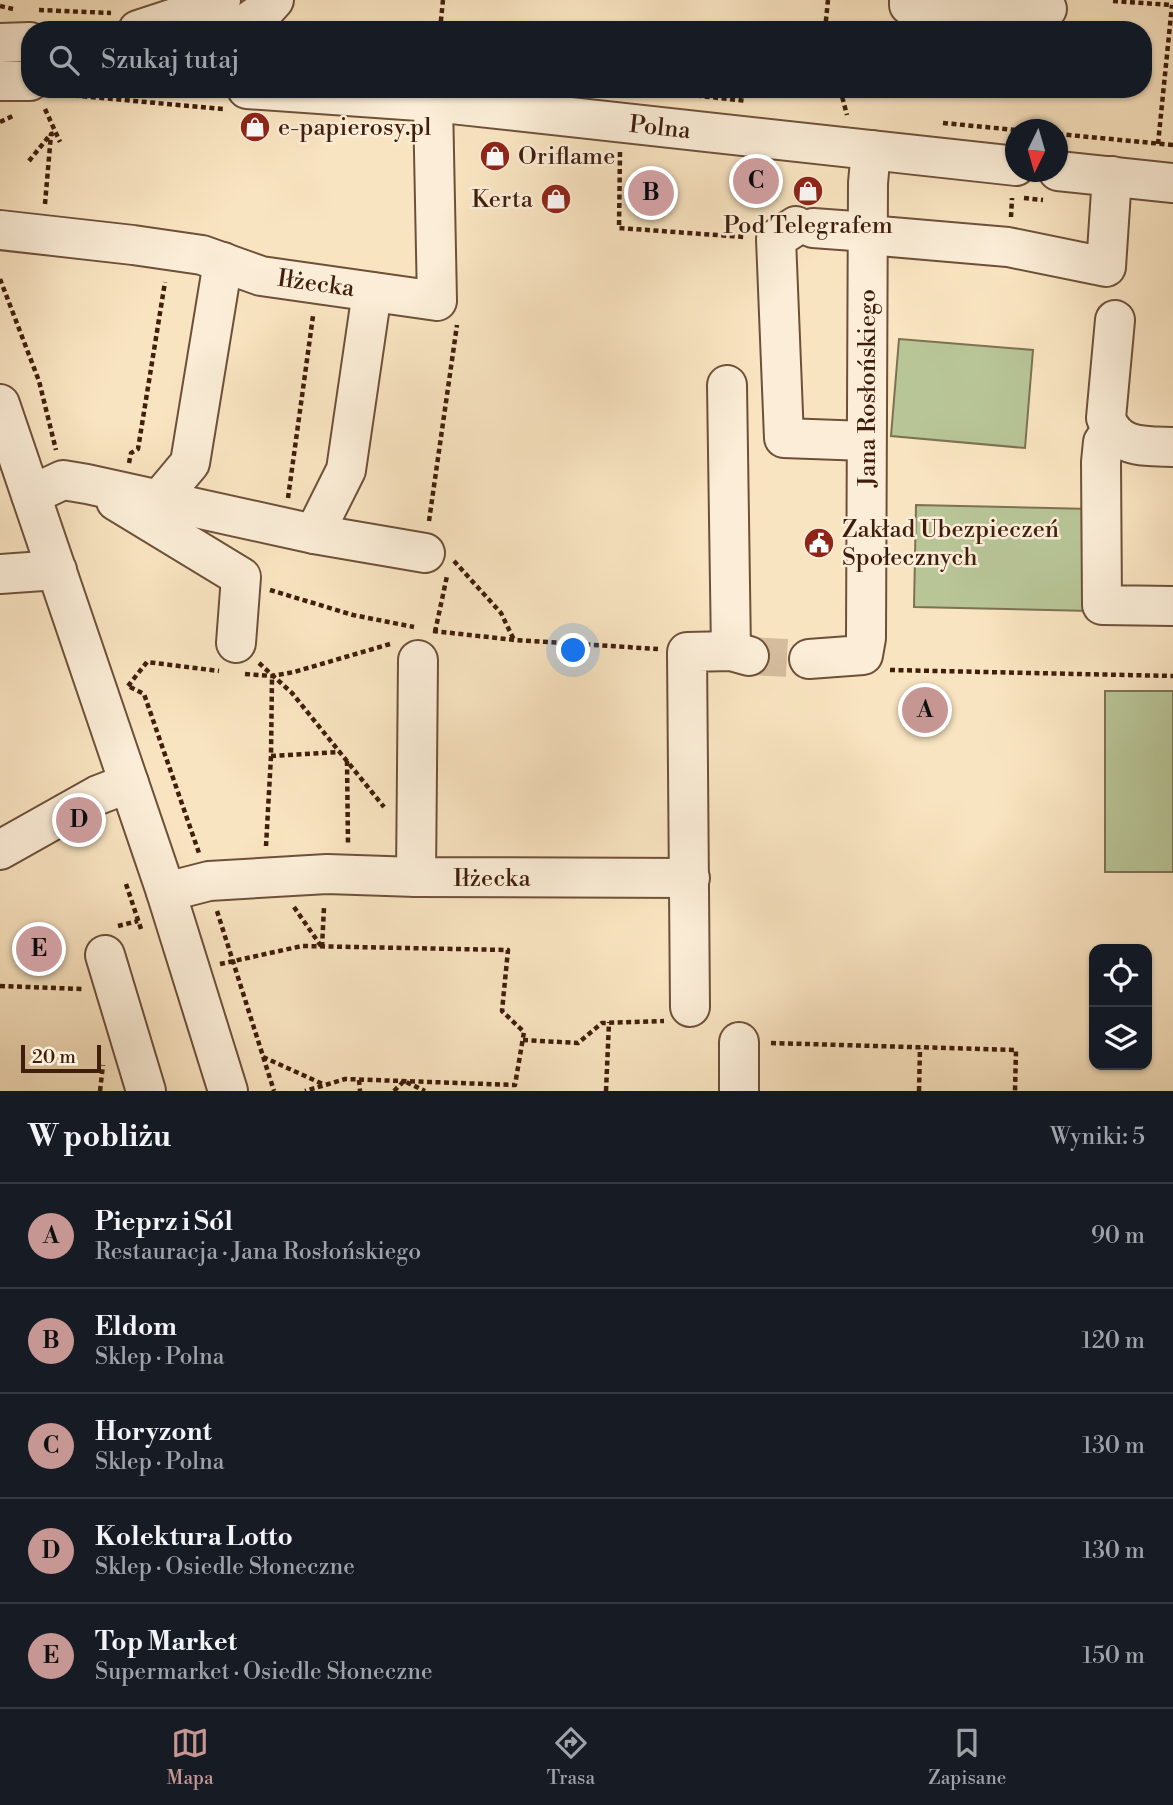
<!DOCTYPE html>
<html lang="pl">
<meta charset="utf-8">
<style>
body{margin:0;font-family:"Libre Bodoni",serif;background:#242831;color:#f1f3f6}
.controls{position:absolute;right:21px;bottom:21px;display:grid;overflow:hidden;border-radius:14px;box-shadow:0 2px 5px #0004}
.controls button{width:63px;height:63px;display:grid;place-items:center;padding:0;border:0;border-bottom:2px solid #363941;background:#171b24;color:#f1f3f6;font:35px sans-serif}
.compass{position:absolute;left:1005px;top:119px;width:63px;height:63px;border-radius:50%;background:#171b24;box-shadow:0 2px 5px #0004;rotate:185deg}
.scale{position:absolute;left:21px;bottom:18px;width:80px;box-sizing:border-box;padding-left:7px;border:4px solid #401e0c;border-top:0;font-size:19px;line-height:24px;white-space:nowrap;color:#401e0c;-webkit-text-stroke:5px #fbedd7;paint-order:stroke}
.you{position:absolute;left:574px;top:651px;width:24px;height:24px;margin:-18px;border:5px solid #fff;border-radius:50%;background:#1a73e8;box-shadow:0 0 0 10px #1a73e833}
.badge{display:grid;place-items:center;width:46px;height:46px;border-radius:50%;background:#c59692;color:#111;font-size:23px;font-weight:700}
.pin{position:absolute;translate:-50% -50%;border:4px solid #fff;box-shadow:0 2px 7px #0006}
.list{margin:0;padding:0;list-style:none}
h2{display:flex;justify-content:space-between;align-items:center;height:91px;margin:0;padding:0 28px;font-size:30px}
h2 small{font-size:23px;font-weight:400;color:#9ea1a6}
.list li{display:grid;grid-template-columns:46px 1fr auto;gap:21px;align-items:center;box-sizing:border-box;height:105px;padding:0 28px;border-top:2px solid #363941}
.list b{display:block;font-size:26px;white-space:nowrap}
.list p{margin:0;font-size:23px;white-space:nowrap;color:#9ea1a6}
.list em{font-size:23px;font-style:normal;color:#9ea1a6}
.icon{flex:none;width:38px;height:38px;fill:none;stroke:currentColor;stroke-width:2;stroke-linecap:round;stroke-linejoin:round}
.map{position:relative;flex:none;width:1173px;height:1091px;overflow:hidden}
.search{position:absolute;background:#171b24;box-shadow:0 2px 5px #0004;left:21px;right:21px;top:21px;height:77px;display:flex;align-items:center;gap:18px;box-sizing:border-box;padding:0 24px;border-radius:28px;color:#9ea1a6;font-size:26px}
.sheet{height:616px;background:#171b24}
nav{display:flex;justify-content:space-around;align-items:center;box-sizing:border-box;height:98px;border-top:2px solid #363941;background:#171b24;font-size:19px;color:#9ea1a6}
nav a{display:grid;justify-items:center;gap:4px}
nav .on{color:#c59692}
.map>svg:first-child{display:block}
.green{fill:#b8c597;stroke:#7c7252;stroke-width:2}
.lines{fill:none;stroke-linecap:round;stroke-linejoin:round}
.minor-tunnel{stroke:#d4bc9d;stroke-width:38;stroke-dasharray:38 19;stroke-linecap:butt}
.minor-casing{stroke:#6e5039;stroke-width:42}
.path{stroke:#401e0c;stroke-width:4.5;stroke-dasharray:5 3.5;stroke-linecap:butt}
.minor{stroke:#fbedd7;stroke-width:38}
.labels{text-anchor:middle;stroke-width:5;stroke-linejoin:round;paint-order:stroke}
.poi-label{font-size:24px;fill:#401e0c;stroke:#fbedd7;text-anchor:start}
.street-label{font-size:24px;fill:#401e0c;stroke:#fbedd7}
</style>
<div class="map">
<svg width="1173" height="1091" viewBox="0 0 1173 1091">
<rect width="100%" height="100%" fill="#f9e4c1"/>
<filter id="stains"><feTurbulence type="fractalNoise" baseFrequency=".00286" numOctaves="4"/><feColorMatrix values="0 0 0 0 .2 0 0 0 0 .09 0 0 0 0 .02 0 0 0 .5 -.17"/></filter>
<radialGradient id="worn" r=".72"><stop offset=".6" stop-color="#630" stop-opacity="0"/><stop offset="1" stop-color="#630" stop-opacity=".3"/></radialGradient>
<g class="green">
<path d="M899,339l134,11 -8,98 -134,-12z"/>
<path d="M916,505l176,4 -2,102 -176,-4z"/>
<rect x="1105" y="691" width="68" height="181"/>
</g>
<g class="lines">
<path class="minor-tunnel" d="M749,656l60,3"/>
<g class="minor-casing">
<g id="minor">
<path d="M909,0v5l138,4"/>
<path d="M138,30l67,-22 16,-8"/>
<path d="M237,30l28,-20 9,-10"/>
<path d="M0,43l30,-1"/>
<path d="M0,81h30"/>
<path d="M247,89l186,13 583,64"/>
<path d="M1058,171l115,12"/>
<path d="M796,226l-20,13 8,199 82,3"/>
<path d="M813,228l55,4"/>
<path d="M0,230l133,15 69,10 59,21 176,25 -4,-199"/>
<path d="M868,235l140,12 98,20 6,-91"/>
<path d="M1115,320l-9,98c10,31 40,28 67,29"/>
<path d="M727,385l4,266"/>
<path d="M0,404l166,488 62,199"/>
<path d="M1112,431l-9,11 -2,20 1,143 71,1"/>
<path d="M31,495l32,-15 24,4 227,50 111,19"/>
<path d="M159,500l31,-37 33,-201"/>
<path d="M116,501l125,76 -5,66"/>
<path d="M314,534l32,-64 26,-178"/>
<path d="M0,574l57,-4"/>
<path d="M809,659l54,-4 3,-17 2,-455 3,-33"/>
<path d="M0,850l98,-55 31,-12"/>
<path d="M416,877l2,-217"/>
<path d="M166,892l43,-11 118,-7 89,3 274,1"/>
<path d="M105,955l41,136"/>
<path d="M690,1007l-3,-355 44,-1 18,5"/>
<path d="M739,1091v-49"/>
</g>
</g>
<g class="path">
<path d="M1113,1l59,4"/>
<path d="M0,6l13,3"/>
<path d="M39,10l72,3"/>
<path d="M440,30l3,-30"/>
<path d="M825,30l3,-30"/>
<path d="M840,89l7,26"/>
<path d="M654,91l93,10"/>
<path d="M57,94l166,15"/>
<path d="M45,109l15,33"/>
<path d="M0,122l15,-7"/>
<path d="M943,123l73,7"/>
<path d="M1058,134l115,11"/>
<path d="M1158,144l14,-139"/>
<path d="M620,152l-1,76 125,9"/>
<path d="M29,161l21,-26"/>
<path d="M1024,198l19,2"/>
<path d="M45,204l6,-70 5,-1"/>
<path d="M1011,217l1,-19"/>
<path d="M0,279l39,102 17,69"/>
<path d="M129,463l2,-10 7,-4 27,-167"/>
<path d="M288,498l25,-182"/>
<path d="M429,521l28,-196"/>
<path d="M454,561l47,52 13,27"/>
<path d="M270,590l83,25 61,12"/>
<path d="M433,631l82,9 143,9"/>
<path d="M435,632l12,-56"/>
<path d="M259,663l33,30 92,114"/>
<path d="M890,670l283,6"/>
<path d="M245,674l27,2 22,-4 96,-28"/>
<path d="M128,686l19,-24 72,9"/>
<path d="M130,687l14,7 55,159"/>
<path d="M271,756l69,-4"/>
<path d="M347,761l1,82"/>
<path d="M266,846l5,-90 1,-79"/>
<path d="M126,884l16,48"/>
<path d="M294,907l27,39"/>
<path d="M217,911l57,180"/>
<path d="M118,926l20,-5"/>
<path d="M322,947l2,-40"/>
<path d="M220,964l82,-18 206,4 -6,61 22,21 -9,53 -170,-6 -40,12"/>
<path d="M0,986l83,3"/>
<path d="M523,1040l55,3 24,-20 62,-2"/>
<path d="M771,1043l245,7 -1,41"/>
<path d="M263,1057l62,28"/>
<path d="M359,1080l1,11"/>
<path d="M100,1091l3,-26"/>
<path d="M394,1091l10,-10 21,10"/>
<path d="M606,1091l3,-69"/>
<path d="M919,1091l1,-43"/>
</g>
<use href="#minor" class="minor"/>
</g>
<defs>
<g id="shop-disc" transform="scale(1.575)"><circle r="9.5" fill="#8f2418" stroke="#fbedd7"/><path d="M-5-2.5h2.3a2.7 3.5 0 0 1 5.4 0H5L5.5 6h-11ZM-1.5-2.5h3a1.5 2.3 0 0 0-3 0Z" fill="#fff"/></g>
<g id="civic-disc" transform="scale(1.575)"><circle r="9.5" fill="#8f2418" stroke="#fbedd7"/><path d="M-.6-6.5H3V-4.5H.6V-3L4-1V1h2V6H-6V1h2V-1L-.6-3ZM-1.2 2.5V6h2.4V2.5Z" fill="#fff"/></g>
</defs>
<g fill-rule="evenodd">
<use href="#shop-disc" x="255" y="127"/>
<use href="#shop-disc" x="495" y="156"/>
<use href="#shop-disc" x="808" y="191"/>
<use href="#shop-disc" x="556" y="199"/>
<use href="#civic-disc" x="819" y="543"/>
</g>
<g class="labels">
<g class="poi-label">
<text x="278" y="135">e-papierosy.pl</text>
<text x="518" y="164">Oriflame</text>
<text x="533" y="207" text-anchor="end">Kerta</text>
<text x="808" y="233" text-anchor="middle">Pod Telegrafem</text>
<text x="842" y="537">Zakład Ubezpieczeń<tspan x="842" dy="28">Społecznych</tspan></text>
</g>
<g class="street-label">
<text transform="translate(660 127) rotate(6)" y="8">Polna</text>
<text transform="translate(316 283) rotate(8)" y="8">Iłżecka</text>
<text transform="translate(867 388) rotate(-90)" y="8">Jana Rosłońskiego</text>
<text x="492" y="886">Iłżecka</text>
</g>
</g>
<rect width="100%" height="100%" filter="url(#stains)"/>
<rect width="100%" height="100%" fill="url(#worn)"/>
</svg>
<div class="controls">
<button><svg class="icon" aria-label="locate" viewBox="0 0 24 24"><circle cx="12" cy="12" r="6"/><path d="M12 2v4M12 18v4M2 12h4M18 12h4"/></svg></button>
<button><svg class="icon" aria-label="layers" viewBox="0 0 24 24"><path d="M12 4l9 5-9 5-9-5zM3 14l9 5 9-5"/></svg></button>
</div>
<svg class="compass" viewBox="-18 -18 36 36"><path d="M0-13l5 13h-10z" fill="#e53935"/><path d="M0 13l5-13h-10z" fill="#9ea1a6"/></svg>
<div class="scale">20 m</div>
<div class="you"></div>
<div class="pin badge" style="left:925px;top:710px">A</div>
<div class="pin badge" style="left:651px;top:193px">B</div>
<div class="pin badge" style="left:756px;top:181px">C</div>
<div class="pin badge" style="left:79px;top:820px">D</div>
<div class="pin badge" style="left:39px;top:949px">E</div>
<div class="search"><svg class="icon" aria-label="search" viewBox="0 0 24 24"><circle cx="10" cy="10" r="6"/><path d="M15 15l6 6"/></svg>Szukaj tutaj</div>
</div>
<section class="sheet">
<h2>W pobliżu<small>Wyniki: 5</small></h2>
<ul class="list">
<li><span class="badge">A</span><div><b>Pieprz i Sól</b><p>Restauracja · Jana Rosłońskiego</p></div><em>90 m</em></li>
<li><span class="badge">B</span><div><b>Eldom</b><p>Sklep · Polna</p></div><em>120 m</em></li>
<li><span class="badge">C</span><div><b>Horyzont</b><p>Sklep · Polna</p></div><em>130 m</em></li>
<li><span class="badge">D</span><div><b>Kolektura Lotto</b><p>Sklep · Osiedle Słoneczne</p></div><em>130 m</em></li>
<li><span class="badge">E</span><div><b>Top Market</b><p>Supermarket · Osiedle Słoneczne</p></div><em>150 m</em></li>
</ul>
</section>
<nav>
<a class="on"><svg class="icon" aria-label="map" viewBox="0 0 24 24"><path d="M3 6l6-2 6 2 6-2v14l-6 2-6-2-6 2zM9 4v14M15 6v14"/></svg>Mapa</a>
<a><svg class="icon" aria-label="directions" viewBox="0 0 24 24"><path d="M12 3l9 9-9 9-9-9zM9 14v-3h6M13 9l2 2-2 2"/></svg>Trasa</a>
<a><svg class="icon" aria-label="saved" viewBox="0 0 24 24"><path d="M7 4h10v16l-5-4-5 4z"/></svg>Zapisane</a>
</nav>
